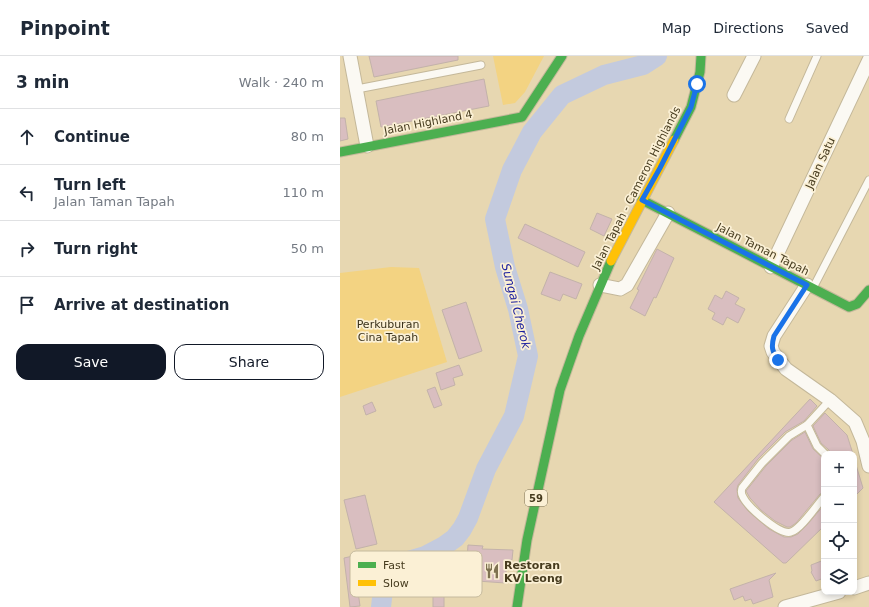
<!DOCTYPE html>
<meta charset="utf-8">
<style>
body{margin:0;font-family:"DejaVu Sans",sans-serif;background:#f2f2f3;color:#1f2937}
.controls{position:absolute;right:12px;bottom:12px;display:grid;overflow:hidden;border-radius:8px;box-shadow:0 2px 6px #0003}
.controls button{width:36px;height:36px;display:grid;place-items:center;padding:0;border:0;border-bottom:1px solid #e0e1e3;background:#fff;color:#1f2937;font:20px sans-serif}
.stop{position:absolute;width:12px;height:12px;margin:-9px;border:3px solid #1a73e8;border-radius:50%;background:#fff}
.stop.end{background:#1a73e8;border-color:#fff;box-shadow:0 1px 4px #0008}
.list{margin:0;padding:0;list-style:none}
h2{display:flex;justify-content:space-between;align-items:center;height:52px;margin:0;padding:0 16px;font-size:17px}
h2 small{font-size:13px;font-weight:400;color:#747a83}
.list li{display:grid;grid-template-columns:26px 1fr auto;gap:12px;align-items:center;box-sizing:border-box;height:56px;padding:0 16px;border-top:1px solid #e0e1e3}
.list b{display:block;font-size:15px;white-space:nowrap}
.list p{margin:0;font-size:13px;white-space:nowrap;color:#747a83}
.list em{font-size:13px;font-style:normal;color:#747a83}
.actions{display:flex;gap:8px;padding:12px 16px}
.actions a{flex:1;padding:9px 0;border:1px solid #111827;border-radius:12px;text-align:center;font-size:14px;color:#111827}
.actions .main{background:#111827;color:#fff}
.icon{flex:none;width:22px;height:22px;fill:none;stroke:currentColor;stroke-width:2;stroke-linecap:round;stroke-linejoin:round}
.map{position:relative;flex:none;width:529px;height:551px;overflow:hidden}
header{display:flex;align-items:center;gap:24px;box-sizing:border-box;height:56px;padding:0 20px;background:#fff;border-bottom:1px solid #e0e1e3}
header strong{font-size:19px}
nav{display:flex;gap:22px;margin-inline-start:auto;font-size:14px}
main{display:flex}
aside{flex:1;background:#fff}
.map>svg:first-child{display:block}
.green{fill:#f3d382}
.lines{fill:none;stroke-linecap:round;stroke-linejoin:round}
.river{stroke:#c3cade;stroke-width:20}
.building{fill:#d9bec0;stroke:#c3b2aa}
.lane-casing{stroke:#c4b89a;stroke-width:9}
.street-casing{stroke:#c4b89a;stroke-width:15}
.fast-casing{stroke:#c4b89a;stroke-width:11}
.slow-casing{stroke:#c4b89a;stroke-width:11}
.lane{stroke:#fbf9f3;stroke-width:7}
.street{stroke:#fbf9f3;stroke-width:13}
.fast{stroke:#4caf50;stroke-width:9}
.slow{stroke:#ffc107;stroke-width:9}
.route{stroke:#1a73e8;stroke-width:5}
.labels{text-anchor:middle;stroke-width:3.5;stroke-linejoin:round;paint-order:stroke}
.shield{fill:#fbf0d5;stroke:#7c7155;stroke-width:1}
.shield-label{font-size:10px;font-weight:bold;fill:#463b1e}
.street-label{font-size:11px;fill:#463b1e;stroke:#fbf0d5}
.park-label{font-size:11px;fill:#3a3119;stroke:#fbf0d5}
.poi-label{font-size:11px;font-weight:bold;fill:#463b1e;stroke:#fbf0d5;text-anchor:start}
.water-label{font-size:12px;font-style:italic;fill:#161b9d;stroke:#fbf0d5}
.key{fill:#fbf0d5;stroke:#c5ba9e;stroke-width:1}
.key-label{font-size:11px;fill:#463b1e}
</style>
<header>
<strong>Pinpoint</strong>
<nav><a>Map</a><a>Directions</a><a>Saved</a></nav>
</header>
<main>
<aside>
<h2>3 min<small>Walk · 240 m</small></h2>
<ul class="list">
<li><svg class="icon" aria-label="ahead" viewBox="0 0 24 24"><path d="M12 20V5M6 11l6-6 6 6"/></svg><div><b>Continue</b></div><em>80 m</em></li>
<li><svg class="icon" aria-label="left" viewBox="0 0 24 24"><path d="M17 20v-9H6M10 6l-5 5 5 5"/></svg><div><b>Turn left</b><p>Jalan Taman Tapah</p></div><em>110 m</em></li>
<li><svg class="icon" aria-label="right" viewBox="0 0 24 24"><path d="M7 20v-9h11M14 6l5 5-5 5"/></svg><div><b>Turn right</b></div><em>50 m</em></li>
<li><svg class="icon" aria-label="arrive" viewBox="0 0 24 24"><path d="M6 21V4h12l-3 4 3 4H6"/></svg><div><b>Arrive at destination</b></div></li>
</ul>
<div class="actions"><a class="main">Save</a><a>Share</a></div>
</aside>
<div class="map">
<svg width="529" height="551" viewBox="0 0 529 551">
<rect width="100%" height="100%" fill="#e7d7b1"/>
<g class="green">
<path d="M153,0h51l-19,36 -10,11 -12,2z"/>
<path d="M51,211l28,1 28,94 -107,35v-124z"/>
</g>
<g class="lines">
<path class="river" d="M41,551l2,-17 3,-12 6,-10 9,-5 24,-7 19,-10 11,-8 7,-9 6,-11 18,-49 28,-53 14,-60 -10,-47 -13,-42 -10,-48 17,-49 20,-38 30,-37 42,-20 39,-10 14,-9"/>
</g>
<g class="building">
<path d="M29,0h89v4l-84,17z"/>
<path d="M144,23l5,27 -108,21 -5,-26z"/>
<path d="M0,62h5l3,21 -8,2z"/>
<path d="M257,157l15,6 -8,17 -14,-7z"/>
<path d="M185,168l60,28 -7,15 -60,-29z"/>
<path d="M317,193l17,9 -18,40 -2,-1 -9,19 -15,-8 9,-18 -2,-1z"/>
<path d="M210,216l32,12 -6,15 -13,-5 -3,7 -19,-7z"/>
<path d="M386,235l13,7 -4,6 10,5 -7,14 -11,-6 -4,8 -11,-6 3,-6 -7,-4 7,-14 7,4z"/>
<path d="M126,246l16,49 -23,8 -17,-49z"/>
<path d="M119,309l4,10 -10,3 2,7 -14,5 -5,-17z"/>
<path d="M95,331l7,18 -8,3 -7,-18z"/>
<path d="M470,343l7,7 -13,15 -19,11 -27,27 -20,26 -1,4 1,9 10,13 21,18 15,8h7l7,-3 9,-9 17,-20v21l-38,37h-3l-69,-61z"/>
<path d="M32,346l4,9 -10,4 -3,-9z"/>
<path d="M485,357l22,22 6,19h-23l-1,-4 -8,-7 -8,-17z"/>
<path d="M465,376l8,17 11,10v33l-4,2 -24,29 -6,4h-3l-12,-6 -14,-11 -11,-12 -4,-7 20,-25 26,-26z"/>
<path d="M516,409l7,23 -9,9v-31z"/>
<path d="M25,439l12,49 -21,5 -12,-49z"/>
<path d="M128,489l15,1 -1,3 31,1 -1,10h-5l-2,23 -28,-2 1,-20 -11,-1z"/>
<path d="M13,500l7,50 -10,1 -6,-49z"/>
<path d="M484,504v18l-8,3 -5,-9 1,-1 -1,-6z"/>
<path d="M436,517l-7,7 4,17 -20,7 -2,-5 -6,2 -2,-5 -9,4 -4,-11z"/>
<rect x="93" y="532" width="11" height="19"/>
</g>
<g class="lines">
<g class="lane-casing">
<g id="lane">
<path d="M17,33l124,-24"/>
<path d="M449,63l28,-63"/>
<path d="M473,232l56,-108"/>
<path d="M467,369l-18,11 -27,27 -20,25c-1,3 -1,6 1,9 5,10 37,39 48,35 10,-3 25,-26 33,-35"/>
<path d="M485,398l-8,-8 -10,-21 23,-25"/>
</g>
</g>
<g class="street-casing">
<g id="street">
<path d="M10,0l17,90"/>
<path d="M394,39l20,-39"/>
<path d="M431,211l98,-207"/>
<path d="M260,229l20,4 7,-4 41,-72"/>
<path d="M467,229l-33,51 -3,10 2,6 13,17 44,31 25,22 8,19 6,25"/>
<path d="M514,532l15,-5"/>
<path d="M445,551l54,-15"/>
</g>
</g>
<g class="fast-casing">
<g id="fast">
<path d="M334,84l17,-33 9,-35 1,-16"/>
<path d="M0,96l182,-35 40,-61"/>
<path d="M302,144l207,107 8,-3 12,-14"/>
<path d="M177,551l10,-67 33,-150 19,-54 32,-75"/>
</g>
</g>
<g class="slow-casing">
<path id="slow" d="M271,205l63,-121"/>
</g>
<use href="#lane" class="lane"/>
<use href="#street" class="street"/>
<use href="#fast" class="fast"/>
<use href="#slow" class="slow"/>
</g>
<g class="lines">
<path class="route" d="M357,28l-6,23 -31,61 -18,32 165,85 -33,51c-3,11 -2,15 4,24"/>
</g>
<defs>
<g id="restaurant-bare" transform="scale(1.2)"><path d="M-5-6h1v4h1v-4h1v4h1v-4h1v5L-1.5 .5V6h-2V.5L-5-1ZM5-6V6H3V1.5H1.5Q1.5-4 5-6Z" fill="#7e7251" stroke="#fbf0d5" stroke-width="2.5" paint-order="stroke"/></g>
</defs>
<g fill-rule="evenodd">
<use href="#restaurant-bare" x="152" y="515"/>
</g>
<g class="labels">
<rect class="shield" x="185" y="434" width="22" height="16" rx="3"/>
<g class="shield-label">
<text x="196" y="446">59</text>
</g>
<g class="street-label">
<text transform="translate(88 66) rotate(-11)" y="4">Jalan Highland 4</text>
<text transform="translate(480 107) rotate(-65)" y="4">Jalan Satu</text>
<text transform="translate(296 132) rotate(-63)" y="4">Jalan Tapah - Cameron Highlands</text>
<text transform="translate(423 193) rotate(27)" y="4">Jalan Taman Tapah</text>
</g>
<g class="park-label">
<text x="48" y="272">Perkuburan<tspan x="48" dy="13">Cina Tapah</tspan></text>
</g>
<g class="poi-label">
<text x="164" y="513">Restoran<tspan x="164" dy="13">KV Leong</tspan></text>
</g>
<g class="water-label">
<text transform="translate(176 250) rotate(76)" y="4">Sungai Cherok</text>
</g>
</g>
<rect x="10" y="495" width="132" height="46" rx="6" class="key"/>
<rect x="18" y="506" width="18" height="6" fill="#4caf50"/>
<rect x="18" y="524" width="18" height="6" fill="#ffc107"/>
<g class="key-label">
<text x="43" y="513">Fast</text>
<text x="43" y="531">Slow</text>
</g>
</svg>
<div class="controls">
<button>+</button>
<button>−</button>
<button><svg class="icon" aria-label="locate" viewBox="0 0 24 24"><circle cx="12" cy="12" r="6"/><path d="M12 2v4M12 18v4M2 12h4M18 12h4"/></svg></button>
<button><svg class="icon" aria-label="layers" viewBox="0 0 24 24"><path d="M12 4l9 5-9 5-9-5zM3 14l9 5 9-5"/></svg></button>
</div>
<div class="stop" style="left:357px;top:28px"></div>
<div class="stop end" style="left:438px;top:304px"></div>
</div>
</main>
